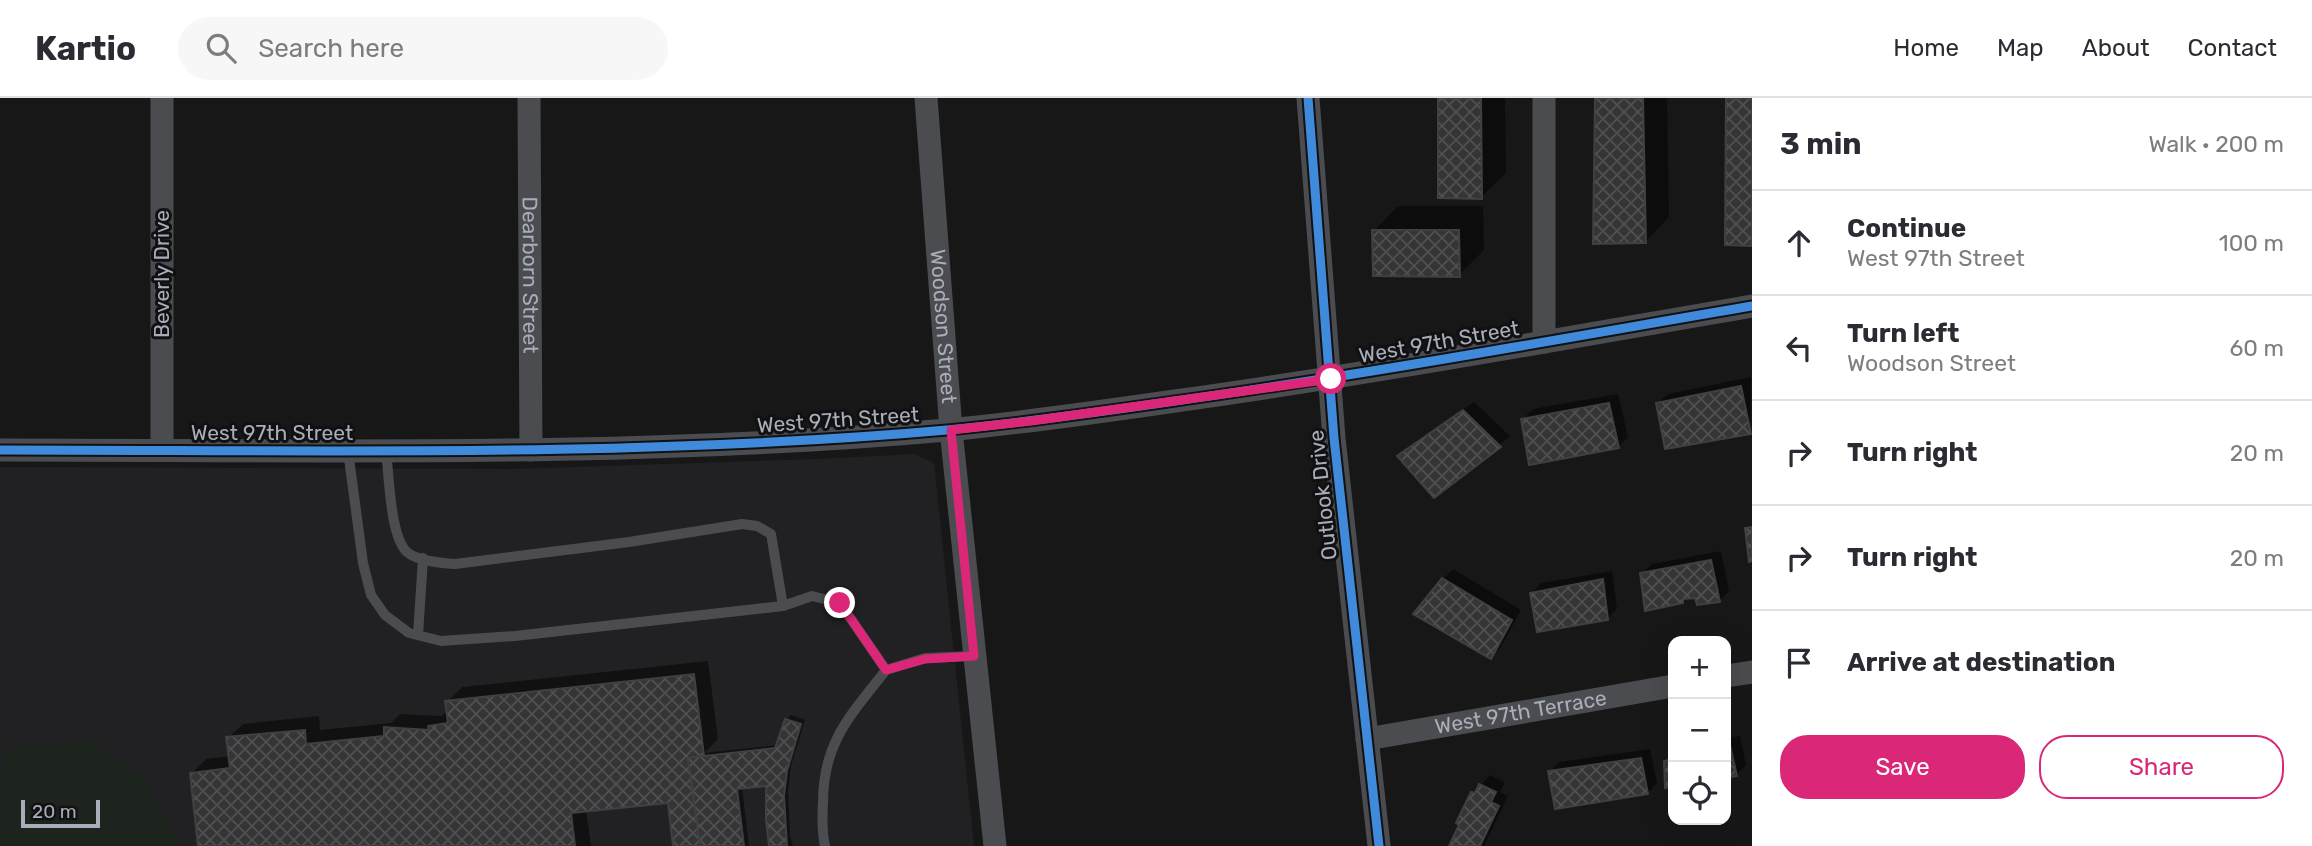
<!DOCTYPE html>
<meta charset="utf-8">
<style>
body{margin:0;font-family:Rubik,sans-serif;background:#f7f7f7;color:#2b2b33}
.controls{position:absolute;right:21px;bottom:21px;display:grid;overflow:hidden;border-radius:14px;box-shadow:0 7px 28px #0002}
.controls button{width:63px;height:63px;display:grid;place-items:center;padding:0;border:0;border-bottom:2px solid #e1e1e2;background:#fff;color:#2b2b33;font:35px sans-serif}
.scale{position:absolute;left:21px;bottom:18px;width:79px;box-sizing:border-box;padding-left:7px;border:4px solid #a8adb8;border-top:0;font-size:19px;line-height:24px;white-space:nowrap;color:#a8adb8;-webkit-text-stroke:5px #111113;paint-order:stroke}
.stop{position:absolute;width:21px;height:21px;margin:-16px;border:5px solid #db2777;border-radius:50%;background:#fff}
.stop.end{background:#db2777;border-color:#fff;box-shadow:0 2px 7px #0008}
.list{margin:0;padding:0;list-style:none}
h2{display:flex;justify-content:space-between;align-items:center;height:91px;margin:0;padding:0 28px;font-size:30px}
h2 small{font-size:23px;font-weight:400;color:#7c7c81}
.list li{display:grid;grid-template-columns:46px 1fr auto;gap:21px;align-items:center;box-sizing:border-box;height:105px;padding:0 28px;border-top:2px solid #e1e1e2}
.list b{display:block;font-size:26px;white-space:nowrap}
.list p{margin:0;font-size:23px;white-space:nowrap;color:#7c7c81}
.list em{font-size:23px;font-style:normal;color:#7c7c81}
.actions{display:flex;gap:14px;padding:21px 28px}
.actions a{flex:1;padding:16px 0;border:2px solid #db2777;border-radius:28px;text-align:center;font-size:24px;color:#db2777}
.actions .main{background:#db2777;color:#fff}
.icon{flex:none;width:38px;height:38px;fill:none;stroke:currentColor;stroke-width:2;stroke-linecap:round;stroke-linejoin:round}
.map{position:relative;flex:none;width:1752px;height:748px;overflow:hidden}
header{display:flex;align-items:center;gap:42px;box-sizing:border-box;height:98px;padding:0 35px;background:#fff;border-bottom:2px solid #e1e1e2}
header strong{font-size:33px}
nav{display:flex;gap:38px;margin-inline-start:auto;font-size:24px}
.search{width:490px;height:63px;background:#f7f7f7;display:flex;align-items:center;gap:18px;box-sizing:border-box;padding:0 24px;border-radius:38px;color:#7c7c81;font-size:26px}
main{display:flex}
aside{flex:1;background:#fff}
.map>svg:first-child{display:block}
.built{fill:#212123}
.garden{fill:#1d241e}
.shadow{fill:#0007}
.building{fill:url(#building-cross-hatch);stroke:#3f4043;stroke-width:2}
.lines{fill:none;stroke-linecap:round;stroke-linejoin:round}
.lane{stroke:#4b4c50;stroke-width:10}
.street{stroke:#4b4c50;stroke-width:23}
.cycleway-casing{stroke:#111113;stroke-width:13}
.cycleway{stroke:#408adc;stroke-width:9}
.route{stroke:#db2777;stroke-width:9}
.labels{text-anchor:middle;stroke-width:6;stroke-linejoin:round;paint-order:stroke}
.street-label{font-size:21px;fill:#a8adb8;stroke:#111113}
</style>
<header>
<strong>Kartio</strong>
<div class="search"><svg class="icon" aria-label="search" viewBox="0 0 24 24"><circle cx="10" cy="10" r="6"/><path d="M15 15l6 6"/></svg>Search here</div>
<nav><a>Home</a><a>Map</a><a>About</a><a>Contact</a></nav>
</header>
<main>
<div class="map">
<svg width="1752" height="748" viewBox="0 0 1752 748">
<defs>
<pattern id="building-cross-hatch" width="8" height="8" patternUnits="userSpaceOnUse" patternTransform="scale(1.75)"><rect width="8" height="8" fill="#353536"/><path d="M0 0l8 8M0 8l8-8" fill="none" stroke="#4f5051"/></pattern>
</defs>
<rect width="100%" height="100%" fill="#171717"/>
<path class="built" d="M914,356l20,9 40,383h-974v-379l513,2 305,-10z"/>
<path class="garden" d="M91,642l51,36 35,62v8h-177v-75l7,-23z"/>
<g class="shadow">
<path d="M1440,0h65l1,75 -25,24z"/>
<path d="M1596,0h71l2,119 -24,25z"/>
<path d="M1398,108h85l1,44 -25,25 -85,-44z"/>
<path d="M1751,279l-1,56 -92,-30 10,-9z"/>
<path d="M1618,296l10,43 -10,10 -95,-28 10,-10z"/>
<path d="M1474,304l36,34 -76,59 -34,-39 9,-10z"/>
<path d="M1721,453l8,40 -9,9 -24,-4 -9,1 -5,5 -40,-29 10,-9z"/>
<path d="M1453,471l68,41 -20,37 -10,10 -48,-78z"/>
<path d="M1612,473l5,38 -10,10 -75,-26 9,-10z"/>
<path d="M708,563l10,78 -14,14 74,-8 9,-26 4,-4 14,5 -14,46 -3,24 2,46 3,10h-22l-3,-62 -26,3 7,59h-74l-5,-45 -84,9 5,36h-391l-9,-72 15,-15 24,-3 -2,-18 15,-14 76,-8 1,14 71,-7 9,-9 41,2 7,-5 -1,-9 15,-15z"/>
<path d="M1740,638l6,29 -10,10 -10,1v-38z"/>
<path d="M1650,651l7,34 -9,10 -98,-21 9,-10z"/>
<path d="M1490,677l15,7 -5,10 8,4 -24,50h-33l22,-53z"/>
</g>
<g class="building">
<path d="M1438,0h43l1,101 -44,-1z"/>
<path d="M1595,0h48l3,145 -53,1z"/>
<path d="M1726,0h26v148l-27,-1z"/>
<path d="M1372,132h87l1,47 -87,-1z"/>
<path d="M1741,288l10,48 -86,15 -9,-46z"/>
<path d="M1609,305l10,45 -90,17 -8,-46z"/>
<path d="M1463,312l38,37 -67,51 -37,-42z"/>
<path d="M1752,429v34l-3,1 -4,-34z"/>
<path d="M1711,462l9,42 -23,3 -2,-7 -12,1v4l-38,8 -5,-38z"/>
<path d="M1442,480l70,42 -21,39 -78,-45z"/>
<path d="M1603,481l5,41 -71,12 -7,-39z"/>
<path d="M694,576l10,82 -16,2 13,88h-28l-5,-43 -97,10 4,33h-377l-8,-73 40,-5 -4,-31 79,-7 1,14 78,-8v-9l45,3 -1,-4 20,-3 -3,-22z"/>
<path d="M785,621l16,5 -14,47 -3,25 3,50h-18l-3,-26v-34l-29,3 7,57h-44l-12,-88 87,-10z"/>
<path d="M1730,647l7,31 -11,2v-32z"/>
<path d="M1641,660l7,36 -93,15 -7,-38z"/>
<path d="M1673,661v28l-8,1 -1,-27z"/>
<path d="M1479,686l17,8 -5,10 8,4 -19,40h-31l10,-21 -3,-2 15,-31 4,1z"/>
</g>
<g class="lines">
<g class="lane">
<path d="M386,352c3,24 4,87 21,102 10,9 35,11 48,12l174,-22 113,-18 15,2 14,8 12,72"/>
<path d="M348,353l15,112 8,32 14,20 24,18 32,8 74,-5 268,-30 29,-10 28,7 46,67 39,-12 49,-2"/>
<path d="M418,537l5,-77"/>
<path d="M825,748c-3,-14 -3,-28 -2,-43 0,-61 27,-87 63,-133"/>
</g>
<g class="street">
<path d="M162,0v352"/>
<path id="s1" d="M529,0l2,352"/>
<path id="s2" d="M926,0l25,332 44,416"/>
<path d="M1308,0l26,340 45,408"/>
<path d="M1544,0v244"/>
<path d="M0,352c316,0 632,8 947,-20 76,-7 152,-18 228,-29 193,-27 385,-62 577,-95"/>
<path d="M1726,578l26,-4"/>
<path id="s3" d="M1367,641l306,-53"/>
</g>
<g class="cycleway-casing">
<g id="cycleway">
<path d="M1308,0l26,340 45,408"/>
<path d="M0,352c316,0 632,8 947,-20 76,-7 152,-18 228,-29 193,-27 385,-62 577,-95"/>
</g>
</g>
<use href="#cycleway" class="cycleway"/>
</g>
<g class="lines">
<path class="route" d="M840,505l46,67 39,-11 49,-3 -23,-226 80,-9 300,-42"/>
</g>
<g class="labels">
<g class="street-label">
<text transform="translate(162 176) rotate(-90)" y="7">Beverly Drive</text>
<text dy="7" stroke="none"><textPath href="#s1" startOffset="177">Dearborn Street</textPath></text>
<text dy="7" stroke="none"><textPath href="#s2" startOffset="229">Woodson Street</textPath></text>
<text transform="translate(1439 244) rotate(-10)" y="7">West 97th Street</text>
<text transform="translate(838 322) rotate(-4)" y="7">West 97th Street</text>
<text x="272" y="342">West 97th Street</text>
<text transform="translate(1323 397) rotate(-96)" y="7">Outlook Drive</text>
<text dy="7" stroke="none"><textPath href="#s3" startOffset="156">West 97th Terrace</textPath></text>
</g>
</g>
</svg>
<div class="controls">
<button>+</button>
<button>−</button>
<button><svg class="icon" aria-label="locate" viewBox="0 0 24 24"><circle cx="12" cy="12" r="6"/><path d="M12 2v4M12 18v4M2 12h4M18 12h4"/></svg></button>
</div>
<div class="scale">20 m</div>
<div class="stop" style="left:1331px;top:281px"></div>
<div class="stop end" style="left:840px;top:505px"></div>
</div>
<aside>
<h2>3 min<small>Walk · 200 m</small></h2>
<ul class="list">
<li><svg class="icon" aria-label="ahead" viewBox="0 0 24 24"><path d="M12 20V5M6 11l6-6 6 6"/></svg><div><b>Continue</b><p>West 97th Street</p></div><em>100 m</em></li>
<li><svg class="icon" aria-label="left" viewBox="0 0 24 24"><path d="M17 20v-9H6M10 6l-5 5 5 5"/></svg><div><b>Turn left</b><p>Woodson Street</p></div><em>60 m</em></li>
<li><svg class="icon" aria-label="right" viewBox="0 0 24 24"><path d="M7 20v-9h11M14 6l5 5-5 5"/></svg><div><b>Turn right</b></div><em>20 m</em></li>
<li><svg class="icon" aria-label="right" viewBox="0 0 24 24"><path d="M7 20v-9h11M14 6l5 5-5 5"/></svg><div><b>Turn right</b></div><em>20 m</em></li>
<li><svg class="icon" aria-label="arrive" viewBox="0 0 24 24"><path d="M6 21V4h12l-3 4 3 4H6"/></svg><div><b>Arrive at destination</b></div></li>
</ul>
<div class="actions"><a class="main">Save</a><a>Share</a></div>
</aside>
</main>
